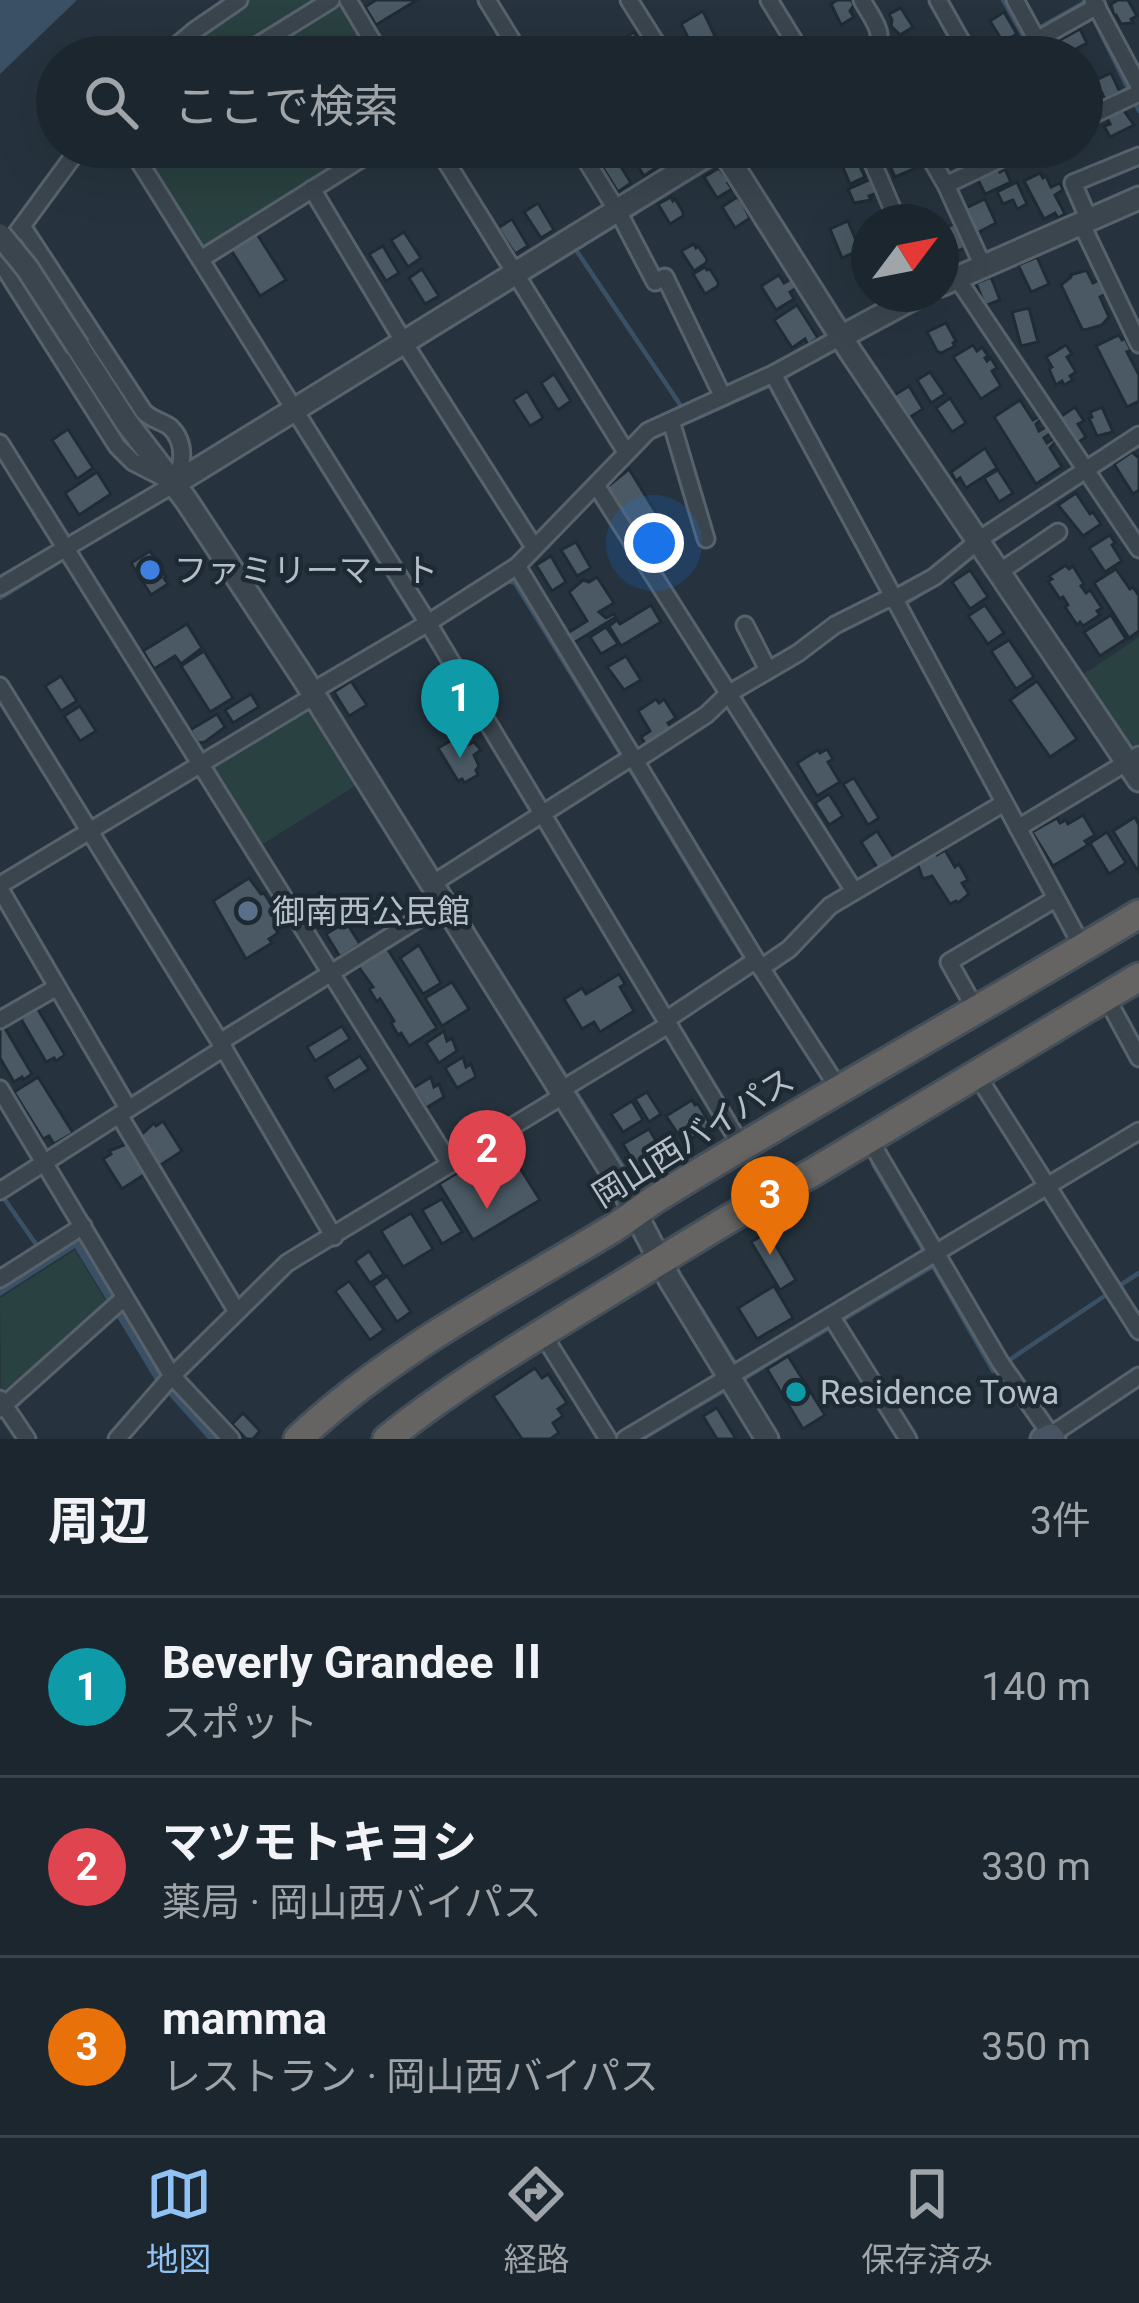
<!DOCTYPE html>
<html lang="ja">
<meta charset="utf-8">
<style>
body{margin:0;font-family:Roboto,"Noto Sans JP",sans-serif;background:#29323a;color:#f1f3f6}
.compass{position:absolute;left:851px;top:204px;width:108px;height:108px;border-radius:50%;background:#1c262e;box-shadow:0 12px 48px #0002;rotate:58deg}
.you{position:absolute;left:654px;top:543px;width:42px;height:42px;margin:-30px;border:9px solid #fff;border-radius:50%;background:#1a73e8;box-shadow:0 0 0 18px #1a73e833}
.badge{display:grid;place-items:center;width:78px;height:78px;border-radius:50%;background:#90c2f4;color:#fff;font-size:39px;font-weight:700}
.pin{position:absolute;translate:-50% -99px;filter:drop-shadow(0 3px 6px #0008)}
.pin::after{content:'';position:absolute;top:63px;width:42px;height:36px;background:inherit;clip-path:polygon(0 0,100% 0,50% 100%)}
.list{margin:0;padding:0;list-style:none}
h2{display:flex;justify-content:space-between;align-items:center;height:156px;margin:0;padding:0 48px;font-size:51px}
h2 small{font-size:39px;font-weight:400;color:#a0a5aa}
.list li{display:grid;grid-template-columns:78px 1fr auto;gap:36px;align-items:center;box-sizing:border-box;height:180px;padding:0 48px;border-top:3px solid #3a434a}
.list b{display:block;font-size:45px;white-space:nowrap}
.list p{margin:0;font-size:39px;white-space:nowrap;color:#a0a5aa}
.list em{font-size:39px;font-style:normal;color:#a0a5aa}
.icon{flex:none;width:66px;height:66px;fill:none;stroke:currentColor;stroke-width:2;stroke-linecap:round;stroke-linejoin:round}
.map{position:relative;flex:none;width:1139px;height:1439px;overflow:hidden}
.search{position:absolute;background:#1c262e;box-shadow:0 12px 48px #0002;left:36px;right:36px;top:36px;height:132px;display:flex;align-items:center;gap:30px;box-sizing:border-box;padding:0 42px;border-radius:66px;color:#a0a5aa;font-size:45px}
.sheet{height:696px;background:#1c262e}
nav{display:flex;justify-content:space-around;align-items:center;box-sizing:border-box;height:168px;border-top:3px solid #3a434a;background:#1c262e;font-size:33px;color:#a0a5aa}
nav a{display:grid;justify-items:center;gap:6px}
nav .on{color:#90c2f4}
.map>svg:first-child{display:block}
.green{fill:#294140}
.water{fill:#3a5165}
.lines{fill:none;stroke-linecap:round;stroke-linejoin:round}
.stream{stroke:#3a5165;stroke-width:4.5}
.building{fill:#4a5964;stroke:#202c35;stroke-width:3}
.minor-casing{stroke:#58626c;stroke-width:21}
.tertiary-casing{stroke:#58626c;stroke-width:27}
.secondary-casing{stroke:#58626c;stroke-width:27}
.trunk-casing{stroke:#444f59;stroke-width:33}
.minor{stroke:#3a454e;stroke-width:15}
.tertiary{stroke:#3a454e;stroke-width:21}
.secondary{stroke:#485461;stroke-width:21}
.trunk{stroke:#666462;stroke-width:27}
.tertiary-bridge-casing{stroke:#58626c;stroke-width:27;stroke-linecap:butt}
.tertiary-bridge{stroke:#3a454e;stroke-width:21}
.shop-dot{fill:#3f7fe0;stroke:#1e2a33;stroke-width:4.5}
.service-dot{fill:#5c6f8a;stroke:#1e2a33;stroke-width:4.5}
.culture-dot{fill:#0f9aa8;stroke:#1e2a33;stroke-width:4.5}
.labels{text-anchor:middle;stroke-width:9;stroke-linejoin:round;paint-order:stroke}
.poi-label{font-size:33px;fill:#b6bfc9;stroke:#1e2a33;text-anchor:start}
.street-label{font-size:33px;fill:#b6bfc9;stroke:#1e2a33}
</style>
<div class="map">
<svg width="1139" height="1439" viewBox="0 0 1139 1439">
<rect width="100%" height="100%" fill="#26333e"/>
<g class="green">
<path d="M248,0h75l-90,57h-20l-14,-22z"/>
<path d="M335,2l5,1 33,54h-127z"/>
<path d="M138,147h231l-161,100 -9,-2z"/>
<path d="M1139,637v112l-1,1 -9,-3 -48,-71z"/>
<path d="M303,709l5,2 47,75 -97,61 -48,-75 3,-10z"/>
<path d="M75,1250l32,53 -97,87 -9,-2 -1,-90z"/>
</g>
<g class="water">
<path d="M0,0h77l-77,74z"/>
<path d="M71,1238h9l81,134 61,67h-14l-53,-59 -80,-132 -75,48v-11z"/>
</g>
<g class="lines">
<g class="stream">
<path d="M1095,21l44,90"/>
<path d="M1041,27l44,-25"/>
<path d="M988,57l36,-20 -21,-37"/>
<path d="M576,250l107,159"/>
<path d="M416,348l307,-189"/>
<path d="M307,415l99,-61"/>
<path d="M689,419l1,2 81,-36"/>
<path d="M293,423l123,197"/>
<path d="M853,537l77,143"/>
<path d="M994,540l145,-95"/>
<path d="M0,598l60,-37"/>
<path d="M903,605l40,-25 29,-23"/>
<path d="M440,624l69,-43 6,2 107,173"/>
<path d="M283,666l16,26"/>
<path d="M311,711l119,187"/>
<path d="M628,766l97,161 71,109"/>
<path d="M447,888l187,296"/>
<path d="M873,1164l54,92"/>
<path d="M3,1197l35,50"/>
<path d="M682,1278l56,90"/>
<path d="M1119,1286l20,-13"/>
<path d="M740,1381l193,-115 60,105 116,-78"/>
<path d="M642,1439l88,-52"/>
</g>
</g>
<g class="building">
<path d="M376,0h41l-41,25 -11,-18z"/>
<path d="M837,0h14l3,5 -4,6 4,6 -13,8 -10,-21z"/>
<path d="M1118,0h10l9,16 -6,3 2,4 -12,1 -5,-9 -2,1 -3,-12z"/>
<path d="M901,8l12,19 -13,8 -9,-9 1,-6 -3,-6z"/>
<path d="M703,11l12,25 -21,13 -13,-25z"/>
<path d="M1004,12l13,22 -14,8 -13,-21z"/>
<path d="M1080,29l7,14 -26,14h-18l-3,-6z"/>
<path d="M634,32l13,22 -5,3h-12l-10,-16z"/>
<path d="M1111,73l9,19 -15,8 -3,-7 -3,2 -5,-14z"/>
<path d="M1122,108l12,17 -24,12 -6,-11 6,-2 -4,-8z"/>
<path d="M590,147h19l22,36 -13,9z"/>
<path d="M626,147h19l12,20 -13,9z"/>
<path d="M917,149l4,17 -26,11 -7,-16z"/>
<path d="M852,150l13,27 -15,7 -12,-28z"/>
<path d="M719,168l11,14 -2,1 4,6 -15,9 -13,-21z"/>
<path d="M998,169l2,3 5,-3 6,13 -26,12 -8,-16z"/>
<path d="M1040,173l3,5 3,-2 5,11 9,-4 3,7 -8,5 10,19 -7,4 -3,-5 -11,6 -20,-38z"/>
<path d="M871,179l6,14 -8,3 2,4 -17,3 -6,-14z"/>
<path d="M1017,182l10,22 -10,5 -4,-9 -10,4 -6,-12z"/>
<path d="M671,197l2,4 2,-2 8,13v4l-13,8 -12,-20z"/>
<path d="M737,197l5,5 8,16 -15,10 -13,-21z"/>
<path d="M985,199l11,24 -19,10 -13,-24z"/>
<path d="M538,203l16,27 -13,8 -17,-26z"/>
<path d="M512,219l16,27 -13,8 -17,-26z"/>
<path d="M848,221l12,29 -18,8 -12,-29z"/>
<path d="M954,224l11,24 -19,8 -5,-11v-15z"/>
<path d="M404,232l17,26 -13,9 -17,-27z"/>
<path d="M257,234l29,46 -26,16 -29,-46z"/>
<path d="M694,244l2,4 2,-2 9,13 -1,4 -12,8 -13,-20z"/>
<path d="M383,246l16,27 -13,8 -17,-27z"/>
<path d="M1037,257l12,27 -18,8 -13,-27z"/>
<path d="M705,267l2,3 3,-1 8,13v4l-13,8 -12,-20z"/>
<path d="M422,269l17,27 -14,8 -16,-26z"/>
<path d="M1084,271h3l6,12 6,-3 7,14 -6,3 9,20 -7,8 -17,5 -3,-1 -21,-44 10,-8 -1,-2z"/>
<path d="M779,275l5,8 7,-4 6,9 -7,4 4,7 -18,11 -15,-24z"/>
<path d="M991,277l9,23 -15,6 -9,-23z"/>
<path d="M797,305l21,33 -10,7 -3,-6 -13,9 -18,-28z"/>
<path d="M1029,308l9,34 -17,4 -9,-34z"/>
<path d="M946,323l10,18 -3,2 2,3 -14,7 -4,-2 -10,-19z"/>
<path d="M1119,335l3,5 3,-2 6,12 -4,2 12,23v26l-12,6 -31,-61z"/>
<path d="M973,345l4,6 5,-4 6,9 -3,2 2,3 4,-3 6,10 -5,3 9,15 -20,13 -28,-42z"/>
<path d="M1066,345l6,9 -5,3 9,15 -6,4 3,4 -9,5 -2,-4 -6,4 -7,-16 3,-2 -6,-10z"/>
<path d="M930,372l15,22 -14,9 -14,-23z"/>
<path d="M554,374l17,27 -13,9 -17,-27z"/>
<path d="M909,386l14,23 -16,10 -14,-23z"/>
<path d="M527,391l16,27 -13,8 -17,-26z"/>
<path d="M950,398l16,25 -14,9 -16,-24z"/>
<path d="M1020,400l13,20 7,-4 3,1 -7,7 3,7 8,-5 4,7 -7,5 3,5 8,-5 2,2 -7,8 12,19 -26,17 -42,-67z"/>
<path d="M1075,407l9,14 -6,3 8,13 -9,6 -17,-26z"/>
<path d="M1102,407l11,25 -16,4 -8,-18 3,-1 -2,-5z"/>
<path d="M68,429l25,39 -16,11 -25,-39z"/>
<path d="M985,448l12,20 -31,20 -6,-10 -4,3 -5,-9z"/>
<path d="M1132,452l7,6v32l-6,4 -19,-30z"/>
<path d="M629,469l52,84 -24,14 -50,-80z"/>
<path d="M998,470l15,23 -14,9 -15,-24z"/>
<path d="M97,472l14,22 -32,21 -14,-22z"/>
<path d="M1076,493l14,21 3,-2 8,12 -18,12 -25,-31z"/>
<path d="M1110,535l5,8 -3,2 10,16 -17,11 -16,-24z"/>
<path d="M576,542l15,26 -14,8 -16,-26z"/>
<path d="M150,551l16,26 -2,1 4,6 -17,11 -20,-32z"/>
<path d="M551,556l15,26 -14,9 -16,-26z"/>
<path d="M1066,565l3,4 4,-3 11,18 -3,2 5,7 4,-3 12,18 -5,3 3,4 -17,11 -3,-4 -3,3 -12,-18 3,-2 -5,-8 -3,2 -12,-18 4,-2 -3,-3z"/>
<path d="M1116,569l14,20 3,-2 6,9v35l-10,7 -35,-55z"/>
<path d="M970,570l18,27 -18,12 -18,-27z"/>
<path d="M597,577l17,26 -15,9 7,6 8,-4 2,3 -44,27 -6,-10 21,-13 -18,-29 14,-12 6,2z"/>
<path d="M651,605l10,17 -40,24 -12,-20 8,-6 3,4z"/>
<path d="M985,605l19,28 -16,11 -20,-28z"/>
<path d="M1111,615l15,24 -26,17 -16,-24z"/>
<path d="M187,624l15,24 -21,16 -6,-8 -21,13 -11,-18z"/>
<path d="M606,627l12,17 -17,10 -11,-17z"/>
<path d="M1009,640l25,37 -18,12 -25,-38z"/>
<path d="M204,651l29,47 -23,14 -29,-46z"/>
<path d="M626,656l15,24 -17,10 -17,-23z"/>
<path d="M61,676l16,25 -16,10 -16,-25z"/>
<path d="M351,681l16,24 -18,11 -15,-24z"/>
<path d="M1037,681l40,58 -27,18 -40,-57z"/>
<path d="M251,694l8,13 -26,16 -8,-13z"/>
<path d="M656,699l3,4 5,-4 12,19 -8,5 6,9 -26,17 -7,-12 9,-6 -12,-20z"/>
<path d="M80,706l16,25 -16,10 -16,-25z"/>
<path d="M217,714l8,13 -20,15 -7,1 -8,-13z"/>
<path d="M459,736l9,9 6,-3 7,8 -7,5 5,11 -3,4 2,5 -14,8 -2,-4 -4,2 -20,-33z"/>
<path d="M827,749l6,10 -5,3 12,20 -23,14 -20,-33 21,-13 2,3z"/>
<path d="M854,778l25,40 -11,7 -25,-41z"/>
<path d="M829,794l14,22 -14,9 -14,-22z"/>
<path d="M1083,815l12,20 -10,6 3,4 -35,21 -21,-34 25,-14 3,5 6,-3 2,4z"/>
<path d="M1135,817l4,8v48l-26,-42z"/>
<path d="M877,831l18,28 -17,10 -17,-27z"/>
<path d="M1107,832l19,31 -17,11 -19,-31z"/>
<path d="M945,850l10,17 4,-3 9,16 -6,3 7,11 -11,9 -2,-2 -6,3 -18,-28 -9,3 -6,-16 18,-11 2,3z"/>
<path d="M249,878l12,16 3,-1 19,30 -8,5 3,5 -9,6 3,4 -26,16 -33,-58z"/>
<path d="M330,894l14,23 -20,12 -14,-22z"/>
<path d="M346,922l14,22 -20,13 -14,-23z"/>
<path d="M419,945l22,38 -18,11 -23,-36z"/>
<path d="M387,948l50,80 -28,18 -8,-13 -3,2 -7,-12 3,-2 -14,-22 -3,3 -8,-13 4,-2 -15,-21z"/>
<path d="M619,974l6,10 -5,3 14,24 -34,21 -6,-10 -12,7 -18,-30 18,-11 4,6z"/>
<path d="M452,982l17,27 -27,17 -17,-28z"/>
<path d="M36,1006l29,49 -9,6 -2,-3 -8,4 -25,-43z"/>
<path d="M3,1025l29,49 -9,6 -1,-3 -8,5 -14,-24v-31z"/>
<path d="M342,1026l8,13 -35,22 -8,-14z"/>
<path d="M444,1031l3,10 5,-3 5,13 -18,12 -13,-20z"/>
<path d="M360,1056l9,13 -35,22 -8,-14z"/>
<path d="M463,1057l3,10 5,-3 5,13 -19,11 -12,-20z"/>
<path d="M38,1077l35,56 -19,11 -5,-8 -6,3 -29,-47z"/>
<path d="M431,1077l3,10 5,-3 5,13 -18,11 -13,-20z"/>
<path d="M647,1092l14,22 -12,8 -14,-23z"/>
<path d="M692,1100l3,5 3,-1 11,18 -2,7 -23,14 -18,-27z"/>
<path d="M632,1101l11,19 -20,12 -12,-18z"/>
<path d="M163,1121l19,30 -23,15 -19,-30 14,-13 2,3z"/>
<path d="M649,1129l16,27 -8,4 -2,-3 -17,12 -15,-25z"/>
<path d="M126,1144l19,30 -23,15 -19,-30 8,-5 -2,-3z"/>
<path d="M505,1144l35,56 -67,40 -34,-56z"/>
<path d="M442,1199l20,33 -20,12 -20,-34z"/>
<path d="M411,1213l22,36 -30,18 -22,-36z"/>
<path d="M768,1232l28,48 -16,10 -29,-48z"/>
<path d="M369,1251l15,23 -14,9 -15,-22z"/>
<path d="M387,1276l24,36 -14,10 -24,-36z"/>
<path d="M349,1281l35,49 -14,10 -35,-49z"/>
<path d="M774,1286l19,32 -36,21 -19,-31z"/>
<path d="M788,1356l37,59 -22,14 -36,-60z"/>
<path d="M535,1368l7,10 6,-4 19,29 -9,6 5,7 -10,7 6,10 -9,6h-28l-29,-43z"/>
<path d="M717,1408l19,31h-19l-14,-23z"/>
<path d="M243,1413l17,18 -7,8h-7l-14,-15z"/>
</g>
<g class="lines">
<g class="minor-casing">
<g id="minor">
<path d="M348,0l34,57"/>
<path d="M487,0l35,57"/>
<path d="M629,0l36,57"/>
<path d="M769,0l35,57"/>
<path d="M862,0c12,22 26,34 10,57"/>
<path d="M938,0l32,57"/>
<path d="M1015,0l22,40"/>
<path d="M1093,0l46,86"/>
<path d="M163,57l31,-26 45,-31"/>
<path d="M239,57l92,-57"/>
<path d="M1007,57l90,-51"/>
<path d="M1082,120l57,-27"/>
<path d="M130,147l298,476 314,524"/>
<path d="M437,147l189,305"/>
<path d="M578,147l43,70 34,65 10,-5 58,120"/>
<path d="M866,147l32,75"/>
<path d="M924,147l22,38 37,81"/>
<path d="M946,185l79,-38"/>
<path d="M312,189l96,160 126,198"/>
<path d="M1089,220l-16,-37 66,-27"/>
<path d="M1081,223l58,121"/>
<path d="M16,234l64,-87"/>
<path d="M201,259l179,-112"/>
<path d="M0,261l117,185 16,16 33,17"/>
<path d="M957,278l182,271"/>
<path d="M773,374l310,574"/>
<path d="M671,421l35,118"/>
<path d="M0,443l450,721"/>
<path d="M596,485l258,406"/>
<path d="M517,566l239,394 83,129"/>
<path d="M998,573l60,-41"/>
<path d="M0,587l174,-103c9,-18 13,-41 -4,-57 -8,-6 -18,-7 -26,-15l-122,-186"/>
<path d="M892,600l42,-23 49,-40 156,-102"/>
<path d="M745,625l23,45"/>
<path d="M0,686l220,356 114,195"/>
<path d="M635,761l71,-46 22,-21 70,-41 37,-28 56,-28"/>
<path d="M1018,828l121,-73"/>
<path d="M432,884l200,-127"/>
<path d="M0,885l307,-185 14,-14 107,-63 89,-57 131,-135 125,-57 68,-37"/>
<path d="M0,889l128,219"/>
<path d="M761,968l28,-19 41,-43 174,-103"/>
<path d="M1106,997l33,61"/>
<path d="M976,1010l-27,-48 106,-63"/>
<path d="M0,1020l57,-33"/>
<path d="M666,1020l90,-60"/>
<path d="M220,1042l224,-139"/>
<path d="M977,1075l162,256"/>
<path d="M0,1089l172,287 59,63"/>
<path d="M561,1090l107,-65"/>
<path d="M119,1115l117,195"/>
<path d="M869,1139l131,223 51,73 88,-59"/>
<path d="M0,1191l224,-143"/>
<path d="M0,1279l83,-53"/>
<path d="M831,1316l77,123"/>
<path d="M542,1333l66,106"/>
<path d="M0,1399l27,40"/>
<path d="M0,1409l124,-111"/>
<path d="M117,1439l55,-63 115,-113 277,-168"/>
<path d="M625,1439l514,-308"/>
</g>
</g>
<g class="tertiary-casing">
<g id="tertiary">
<path d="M721,147l129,204 289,429"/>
<path d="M941,285l198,-87"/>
<path d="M841,337l80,-43"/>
<path d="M78,347l49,76 59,77 118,179 322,516 44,85 97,159"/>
<path d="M174,484l546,-337"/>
</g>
</g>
<g class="secondary-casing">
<path id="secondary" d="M1042,1439l9,-4 3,4"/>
</g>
<g class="trunk-casing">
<g id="trunk">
<path d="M298,1439c91,-86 203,-143 309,-207 19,-11 35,-25 53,-36 158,-97 320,-186 479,-282"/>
<path d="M387,1439c69,-56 148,-101 224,-148 66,-40 130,-82 199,-117l329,-197"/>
</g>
</g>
<use href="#minor" class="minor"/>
<use href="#tertiary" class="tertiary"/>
<use href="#secondary" class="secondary"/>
<use href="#trunk" class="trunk"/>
<g class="tertiary-bridge-casing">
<path id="tertiary-bridge" d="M0,235l27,33 51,79"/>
</g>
<use href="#tertiary-bridge" class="tertiary-bridge"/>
</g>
<circle class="shop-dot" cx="150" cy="570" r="12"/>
<circle class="service-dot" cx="248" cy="911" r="12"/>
<circle class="culture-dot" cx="796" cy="1392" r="12"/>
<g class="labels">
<g class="poi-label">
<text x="174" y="582">ファミリーマート</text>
<text x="272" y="923">御南西公民館</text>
<text x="820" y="1404">Residence Towa</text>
</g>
<g class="street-label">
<text transform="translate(693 1137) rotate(-32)" y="12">岡山西バイパス</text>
</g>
</g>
</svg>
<svg class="compass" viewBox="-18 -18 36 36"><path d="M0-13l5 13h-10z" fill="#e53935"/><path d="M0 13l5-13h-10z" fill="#a0a5aa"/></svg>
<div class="you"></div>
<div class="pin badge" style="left:460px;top:758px;background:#0f9aa8">1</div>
<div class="pin badge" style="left:487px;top:1209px;background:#e0444e">2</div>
<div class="pin badge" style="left:770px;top:1255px;background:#e8710a">3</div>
<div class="search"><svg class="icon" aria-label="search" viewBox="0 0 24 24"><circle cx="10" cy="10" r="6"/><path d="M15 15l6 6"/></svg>ここで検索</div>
</div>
<section class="sheet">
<h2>周辺<small>3件</small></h2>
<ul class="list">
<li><span class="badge" style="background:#0f9aa8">1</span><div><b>Beverly Grandee Ⅱ</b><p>スポット</p></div><em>140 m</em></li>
<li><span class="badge" style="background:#e0444e">2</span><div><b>マツモトキヨシ</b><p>薬局 · 岡山西バイパス</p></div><em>330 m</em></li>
<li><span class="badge" style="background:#e8710a">3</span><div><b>mamma</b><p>レストラン · 岡山西バイパス</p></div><em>350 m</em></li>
</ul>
</section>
<nav>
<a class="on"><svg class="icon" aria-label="map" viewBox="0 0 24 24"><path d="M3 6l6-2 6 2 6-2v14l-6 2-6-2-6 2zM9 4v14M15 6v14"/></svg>地図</a>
<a><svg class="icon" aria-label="directions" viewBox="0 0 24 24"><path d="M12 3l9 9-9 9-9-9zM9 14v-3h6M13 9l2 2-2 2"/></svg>経路</a>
<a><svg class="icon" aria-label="saved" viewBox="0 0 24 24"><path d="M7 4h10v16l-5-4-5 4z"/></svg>保存済み</a>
</nav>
